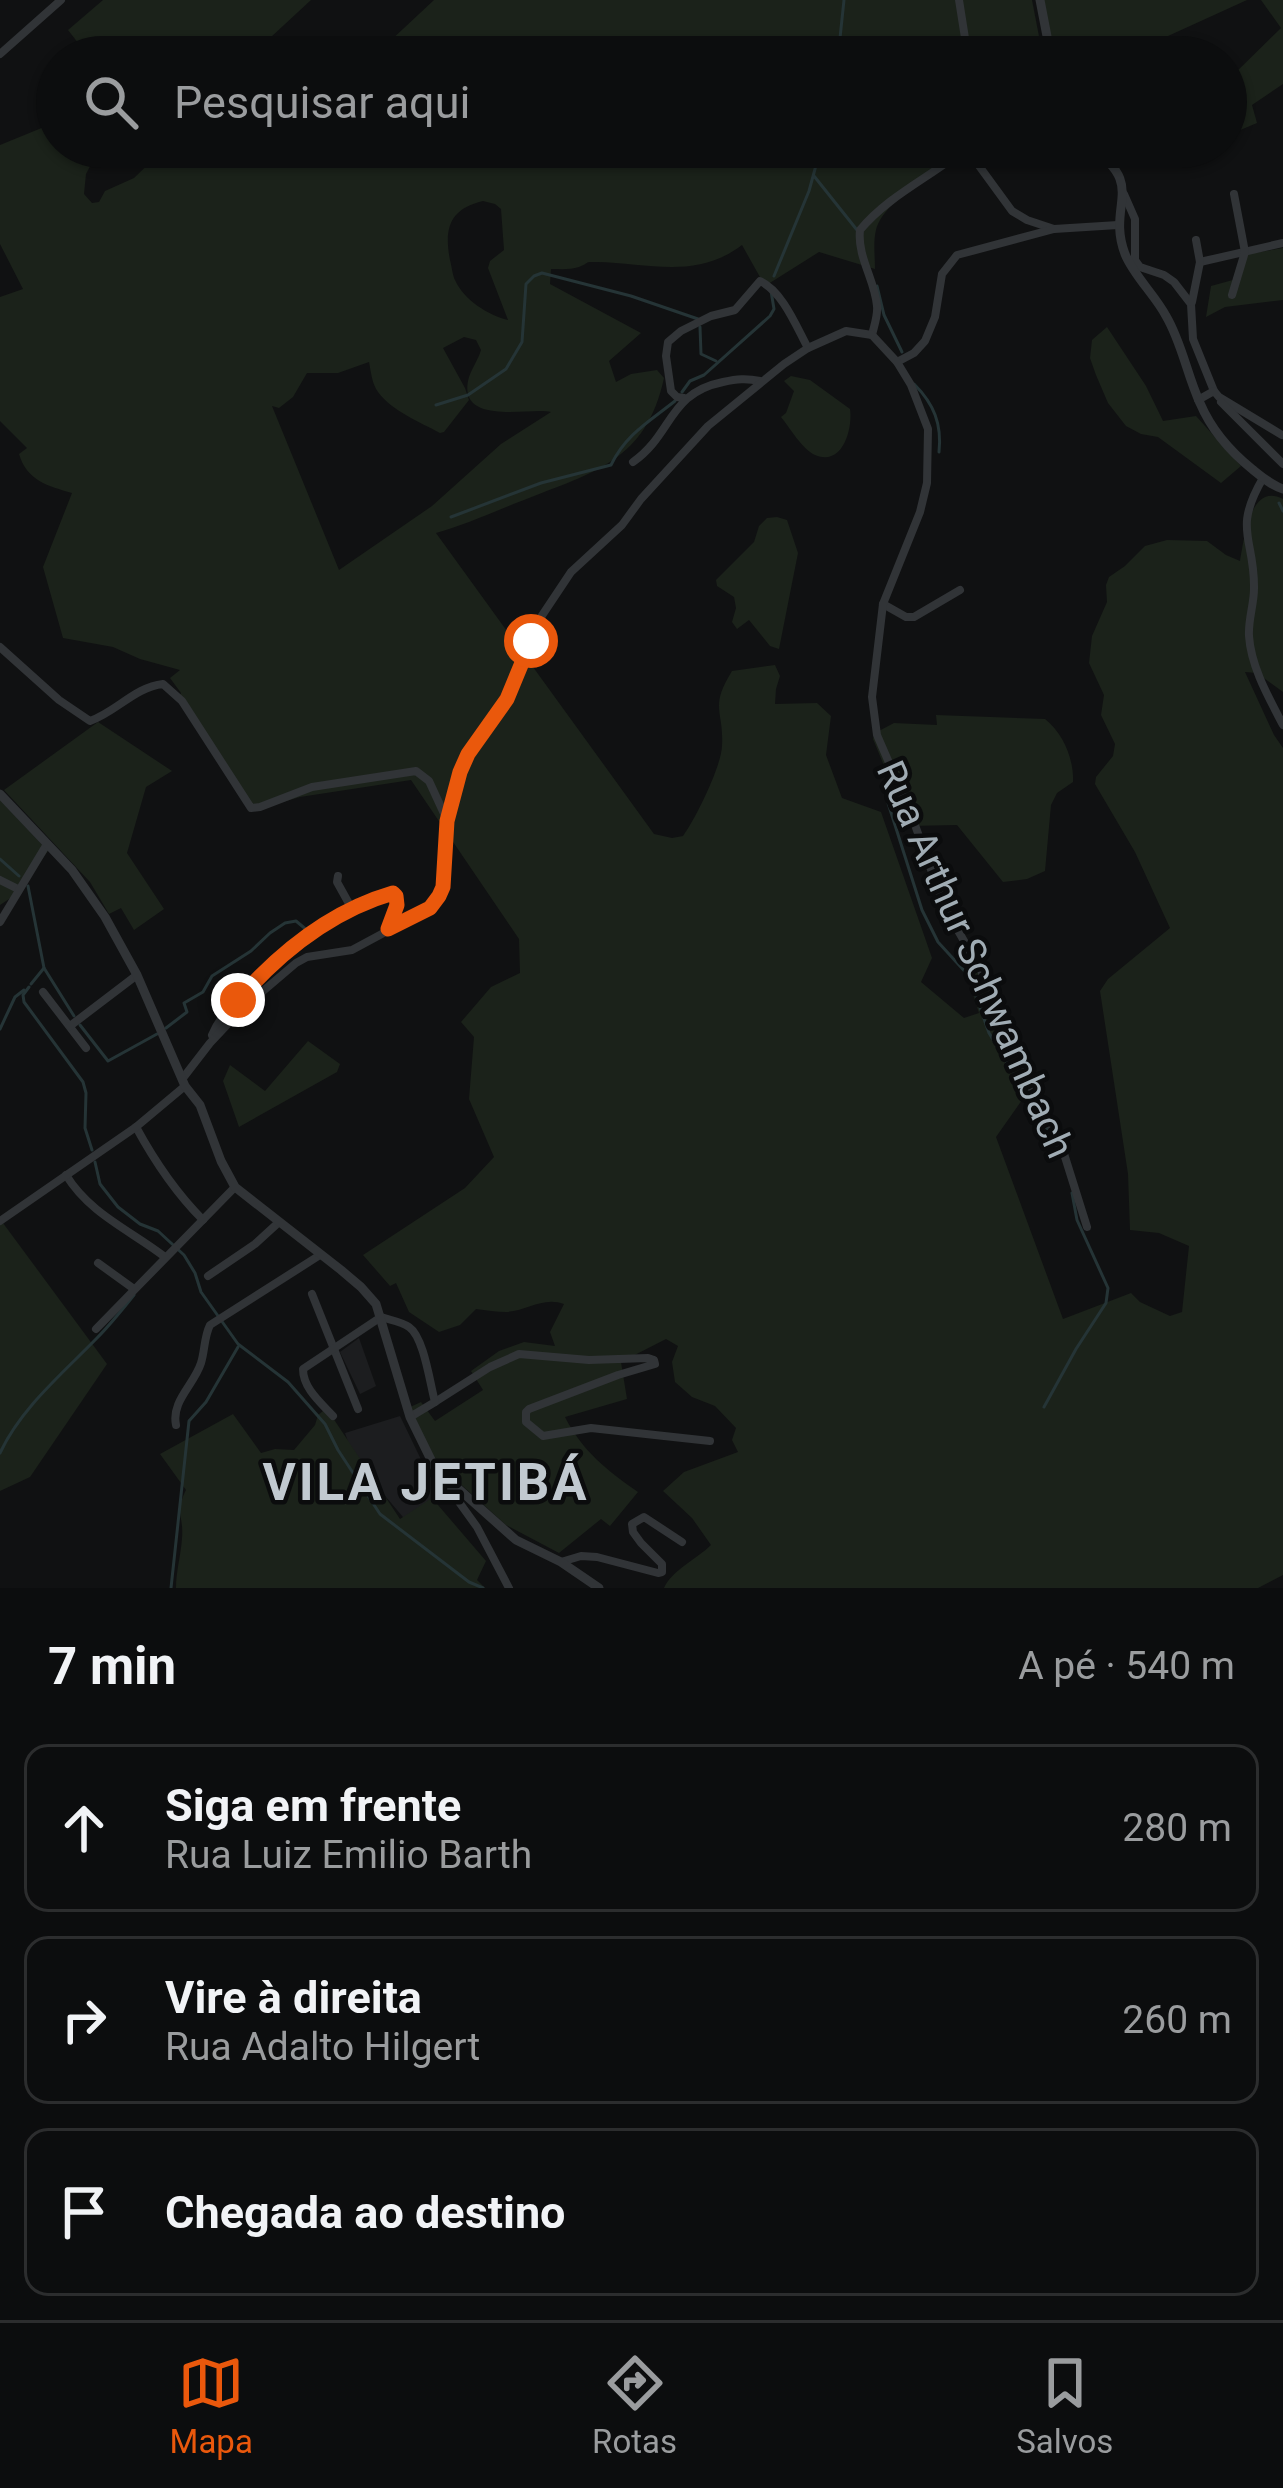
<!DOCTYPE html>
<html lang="pt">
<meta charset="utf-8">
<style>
body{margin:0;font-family:Roboto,sans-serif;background:#151617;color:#f1f3f6}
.stop{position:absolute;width:36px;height:36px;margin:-27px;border:9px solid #ea580c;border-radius:50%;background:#fff}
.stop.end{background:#ea580c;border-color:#fff;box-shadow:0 3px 12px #0008}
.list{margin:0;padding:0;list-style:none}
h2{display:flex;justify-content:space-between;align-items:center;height:156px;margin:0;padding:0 48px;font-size:51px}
h2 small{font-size:39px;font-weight:400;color:#9a9c9e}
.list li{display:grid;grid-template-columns:78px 1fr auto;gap:36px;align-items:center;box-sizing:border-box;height:168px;margin:0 24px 24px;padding:0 24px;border:3px solid #2c2d2e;border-radius:24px}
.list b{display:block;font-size:45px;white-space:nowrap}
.list p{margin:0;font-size:39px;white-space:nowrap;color:#9a9c9e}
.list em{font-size:39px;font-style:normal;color:#9a9c9e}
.icon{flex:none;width:66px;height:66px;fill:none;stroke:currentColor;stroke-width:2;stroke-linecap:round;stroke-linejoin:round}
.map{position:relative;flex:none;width:1283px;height:1588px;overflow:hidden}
.search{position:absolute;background:#0c0d0e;box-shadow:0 3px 9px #0004;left:36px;right:36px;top:36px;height:132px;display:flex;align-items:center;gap:30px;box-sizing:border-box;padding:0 42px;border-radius:66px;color:#9a9c9e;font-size:45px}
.sheet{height:732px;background:#0c0d0e}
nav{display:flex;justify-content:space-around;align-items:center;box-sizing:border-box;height:168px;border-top:3px solid #2c2d2e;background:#0c0d0e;font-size:33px;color:#9a9c9e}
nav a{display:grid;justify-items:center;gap:6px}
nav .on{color:#ea580c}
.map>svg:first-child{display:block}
.built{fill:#1c1d1f}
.green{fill:#1b221a;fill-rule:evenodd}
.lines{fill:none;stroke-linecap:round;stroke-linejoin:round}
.stream{stroke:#253436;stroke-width:3}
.minor{stroke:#313437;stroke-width:8}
.tertiary{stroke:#313437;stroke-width:9}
.route{stroke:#ea580c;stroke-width:15}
.labels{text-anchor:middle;stroke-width:9;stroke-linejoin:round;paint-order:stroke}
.street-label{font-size:39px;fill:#a0acb4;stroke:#0b0c0d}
.district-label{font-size:51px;font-weight:bold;letter-spacing:3px;fill:#c1c9d0;stroke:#0b0c0d}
</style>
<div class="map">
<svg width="1283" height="1588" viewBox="0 0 1283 1588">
<rect width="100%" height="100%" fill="#101112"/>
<g class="built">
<path d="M359,1338l17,48 -16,8 -20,-42z"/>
<path d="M400,1416l28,58 16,19 -36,30 -54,-64 -9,-26z"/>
</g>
<g class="green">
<path d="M103,0h208l-54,50 -12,7h-156l-21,-27z"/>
<path d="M434,0h598l11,57h-670z"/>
<path d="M1043,0h204l-125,57h-68z"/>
<path d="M1261,0h22v84l-31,21 5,18 -31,13v-54l55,-54z"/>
<path d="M57,124v23h43l-14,27 -2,20 8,9 7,-1 6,-11 29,-13 32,-31h75l22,18 12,-4 12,-14h694c-31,18 -95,48 -105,83 -3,12 -1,26 -1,39l-56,-17 -54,34 -23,-41c-46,35 -93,18 -146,17 -14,0 -4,0 -17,5 -9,3 -18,2 -28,2l-1,15 91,49 -32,28 7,21 15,-8 26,-4 7,8c-18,83 -70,94 -140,122 -29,11 -59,25 -88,33l218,301 18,4 11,-2c13,-18 38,-69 39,-90 2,-36 -13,-38 10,-75l43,-6 5,11 -4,13 -1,15 42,-1 14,13 -5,39 16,43 39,14 51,146 -11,24 43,36 15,-5 -17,-53c8,1 11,0 18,5 21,16 40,101 47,128l-31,44 67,182 68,-26 9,9 30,14 12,-4 7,-66 -30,-13 -29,-3 -2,-56 -28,-183 8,-12 62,-51 -35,-76 -40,-68 1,-7 17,-21 2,-12 -14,-29 3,-20 -15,-32 3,-27 15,-34 -1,-17 3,-8 16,-11 20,-20 22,-6 40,1 19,14 14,6c4,-21 10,-80 43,-62v193l-26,-19 -12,-1 29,63 9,13v827l-25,13h-594c8,-18 33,-29 47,-43l-19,-27 -29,-27 21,-19 54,-20 -6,-12 4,-12 -21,-22 -23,-9 -17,-15 -3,-20 6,-16 -12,-7 -45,23 6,37 -62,18c17,34 43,54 73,75l-28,34 -9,-7 -42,34 -53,-28 -70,-63 -30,-53 15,-7 14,19 48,-31 -12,-19 28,-20 25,-9 31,4 -5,-14 14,-28c-21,-8 -37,7 -58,8 -9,0 -20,-2 -30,-3l-16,16 -21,7 -30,-20 -13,-29 -6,3 -27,-31 102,-67 29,-31 -25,-58 5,-62 -13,-15 30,-35 29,-14 -1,-34 -108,-159 -111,17 -48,14 -75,-111 4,-7 -11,-15 10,-8 -40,-11 -27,-12 -50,-9 -20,-71 29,-74c-24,-7 -45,-12 -53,-39l8,-6 -27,-27v-124l23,-8 -23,-45v-99l44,-18zM483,201l12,3 6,5 3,41 -14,11 -2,7 20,52c-20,-5 -44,-20 -53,-40 -2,-3 -4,-17 -5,-20 -6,-31 -1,-51 33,-59zM464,337l12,3 5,10c-3,10 -9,18 -12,27 -14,50 61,30 82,35l-50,32 -69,62 -93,64 -67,-164 7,2 14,-11 14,-24h31l31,-11c2,10 3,22 9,30 14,19 42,30 62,41l4,-1 25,-32 -4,-12 -22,-40z"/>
<path d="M1283,248v52l-58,7 -19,10 5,-31 29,-8 8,-24z"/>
<path d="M1107,327l39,59 17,35 33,-5 45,50 -20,17 -63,-46 -17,-3 -15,-8 -18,-23 -12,-28 -6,-17 2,-18z"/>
<path d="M791,376l19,4 40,29c3,19 -7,58 -35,46 -13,-6 -25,-27 -34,-38l5,-4 8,-22 -10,-10z"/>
<path d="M777,517l10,3 11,33 -19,96 -9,-3 -21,-26 -12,9 -5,-7 4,-14 -2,-11 -17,-11 -1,-6 38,-38 5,-16 8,-8z"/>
<path d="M936,715l109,4c18,14 29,40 28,63l-16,11 -6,12 -6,66 -18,8 -24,3 -46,-57 -48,1 -36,-87 2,-6 19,-10 43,2z"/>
<path d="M98,722l74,49 -26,16 -19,66 37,56 -30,21 -13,-22 -12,6 -19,-32 -86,-92z"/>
<path d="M0,800l48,51 -30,42 -18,12z"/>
<path d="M308,1041l32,23 -3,8 -98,55 -16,-46 7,-16 35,26z"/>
<path d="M0,1219l107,145 -77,113 -30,14z"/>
<path d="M323,1411l10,7 67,101 32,-21 54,63 -9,19 8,8h-309c0,-17 5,-33 6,-50 2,-23 -8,-24 4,-48l-26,-36 73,-40 28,39 14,-4 19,1 21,-25 3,-10z"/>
</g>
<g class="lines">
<g class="stream">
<path d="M838,57l6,-57"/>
<path d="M814,176l43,54"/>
<path d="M774,276l35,-85 12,-44"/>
<path d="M877,286l7,29 18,37"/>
<path d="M700,327l1,27 15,7"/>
<path d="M914,384c20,20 28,40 25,68"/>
<path d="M682,392l8,-11 14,-6 66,-59 4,-7 -3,-18"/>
<path d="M436,405l32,-10 38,-26 16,-27 4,-58 8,-8 8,-3 89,23 67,23"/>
<path d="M1279,503l4,8"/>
<path d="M451,517l90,-34 70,-18c15,-31 39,-44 64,-64"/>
<path d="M888,803l34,107 16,32 31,34 20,57 65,107 7,16"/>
<path d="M0,859l19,17"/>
<path d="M28,886l16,82 30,48"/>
<path d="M31,984l13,-16"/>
<path d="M29,987l-6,8 1,7 59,80 3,11 -1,35 7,22"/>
<path d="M80,1025l28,36 49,-27"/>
<path d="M166,1028l21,-16 -3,-9 19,-11 9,-16 39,-25 19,-18 15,-10 11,-2 12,10"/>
<path d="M0,1029l15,-32 9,-7"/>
<path d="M95,1162l5,22 18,23 22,17 18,7 26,24 11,18 6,19 37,52 50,38 37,42 13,26 42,64 89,68 14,6"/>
<path d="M1044,1407l32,-58 30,-46 2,-15 -31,-68 -5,-27"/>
<path d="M0,1453c21,-45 62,-79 97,-115 13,-13 25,-28 37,-43"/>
<path d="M171,1588l18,-167 17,-19 32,-55"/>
</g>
<g class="minor">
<path d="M959,0l9,57"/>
<path d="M0,54l61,-54"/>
<path d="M966,148l46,63 15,9 27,9"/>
<path d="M1124,194l11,25v41l5,7 24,8 10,7 17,22 2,35 21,52"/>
<path d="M1200,262l83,-19"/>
<path d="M1232,295l13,-43 -11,-58"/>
<path d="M1192,302l8,-40 -4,-22"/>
<path d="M872,335c2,-9 6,-19 5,-29 -2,-26 -20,-49 -17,-76 29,-35 71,-53 106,-82"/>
<path d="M897,362l17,-9 11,-12 10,-24 7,-43 15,-19 97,-26 64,-4"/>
<path d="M684,398l-7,-1 -6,-6 -5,-35 2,-14 13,-11 30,-15 24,-6 25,-29c23,11 36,45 48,67"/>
<path d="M1198,400l16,-9 5,6 63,38"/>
<path d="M1221,402l62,62"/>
<path d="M633,462c40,-28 35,-69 90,-80 14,-3 23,-4 37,-1"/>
<path d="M1263,478c-31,53 -8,60 -9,111 0,15 -6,31 -5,47 2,31 20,62 34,89"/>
<path d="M883,604l23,13h8l46,-27"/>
<path d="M0,647l59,53 31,21c26,-9 45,-34 73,-37l19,17 69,107 9,-1 52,-20 104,-16 13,10 18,39"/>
<path d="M338,876l-1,6 15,27"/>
<path d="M0,880l18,9"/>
<path d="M0,922l47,-78"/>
<path d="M43,992l43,56"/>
<path d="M70,1026l67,-51"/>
<path d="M212,1035c7,-17 16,-24 28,-37 46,-47 87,-86 153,-105l3,2v10l-7,22"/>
<path d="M183,1078l27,-35 33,-35 53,-45 11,-6 45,-7 78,-42 14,-21 3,-66 13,-49 8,-18 39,-55 34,-82 30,-45 51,-47 19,-26 67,-73 76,-62 24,-16 38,-17 26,4 25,27 14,23 17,44 -1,54 -7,29 -37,92 -11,93 5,38 33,76 34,95 52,91 19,42 20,59 25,43 27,86"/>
<path d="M136,1127c19,35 39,65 67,93"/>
<path d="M66,1175c24,39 64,55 99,82"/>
<path d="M0,1221l136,-94 49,-41"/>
<path d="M98,1263l36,26"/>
<path d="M208,1276l47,-32 23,-21"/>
<path d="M312,1294l46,115"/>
<path d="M96,1329l139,-142"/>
<path d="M435,1402l55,-35 29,-13 70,6 59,-2 6,2 1,4 -37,11 -89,34 -3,3v10l17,14 48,-8 119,13"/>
<path d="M333,1416c-13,-14 -30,-28 -30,-47l78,-52c9,3 21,5 28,10 15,10 21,57 26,75l-25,15"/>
<path d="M176,1425c-5,-24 18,-40 25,-62 4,-13 3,-26 9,-38l110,-70"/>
<path d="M441,1477l36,50 32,61"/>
<path d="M561,1562l20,-6 16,1 61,16 4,-1v-8l-21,-21 -8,-11 -1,-8 12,-7 38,25"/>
</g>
<g class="tertiary">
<path d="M1040,0l11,57"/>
<path d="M1090,147c58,39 16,57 35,107 9,22 30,41 41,62 16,27 21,59 34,87 11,26 31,49 52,66 10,8 19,16 31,20"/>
<path d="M0,794l72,76 33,47 32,58 48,111 15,19 21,56 14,26 106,83 20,17 15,17 34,113 25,51 81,72 45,22 38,26"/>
</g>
</g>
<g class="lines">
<path class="route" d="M238,1000c42,-48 93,-89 155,-107l3,3 1,9 -9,24 42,-21 9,-12 4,-9 4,-66 13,-49 8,-18 39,-55 24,-58"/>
</g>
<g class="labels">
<g class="street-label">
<text transform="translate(976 959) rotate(66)" y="14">Rua Arthur Schwambach</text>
</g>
<g class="district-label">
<text x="426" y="1500">VILA JETIBÁ</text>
</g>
</g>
</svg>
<div class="stop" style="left:531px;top:641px"></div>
<div class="stop end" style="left:238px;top:1000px"></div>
<div class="search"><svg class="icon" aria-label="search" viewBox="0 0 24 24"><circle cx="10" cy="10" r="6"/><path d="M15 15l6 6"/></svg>Pesquisar aqui</div>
</div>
<section class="sheet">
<h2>7 min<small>A pé · 540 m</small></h2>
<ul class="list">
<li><svg class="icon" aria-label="ahead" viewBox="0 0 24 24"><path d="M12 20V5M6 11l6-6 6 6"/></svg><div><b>Siga em frente</b><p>Rua Luiz Emilio Barth</p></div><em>280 m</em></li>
<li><svg class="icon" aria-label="right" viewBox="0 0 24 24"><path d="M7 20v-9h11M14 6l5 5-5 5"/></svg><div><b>Vire à direita</b><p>Rua Adalto Hilgert</p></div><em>260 m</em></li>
<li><svg class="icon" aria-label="arrive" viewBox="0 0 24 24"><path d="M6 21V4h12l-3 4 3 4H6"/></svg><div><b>Chegada ao destino</b></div></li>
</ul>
</section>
<nav>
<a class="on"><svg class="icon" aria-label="map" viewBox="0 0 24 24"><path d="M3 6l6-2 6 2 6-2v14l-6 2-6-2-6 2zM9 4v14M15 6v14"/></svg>Mapa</a>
<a><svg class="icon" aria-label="directions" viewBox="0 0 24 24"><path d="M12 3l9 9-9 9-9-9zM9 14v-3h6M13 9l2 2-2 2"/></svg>Rotas</a>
<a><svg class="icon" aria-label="saved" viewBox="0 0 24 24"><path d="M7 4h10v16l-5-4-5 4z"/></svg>Salvos</a>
</nav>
